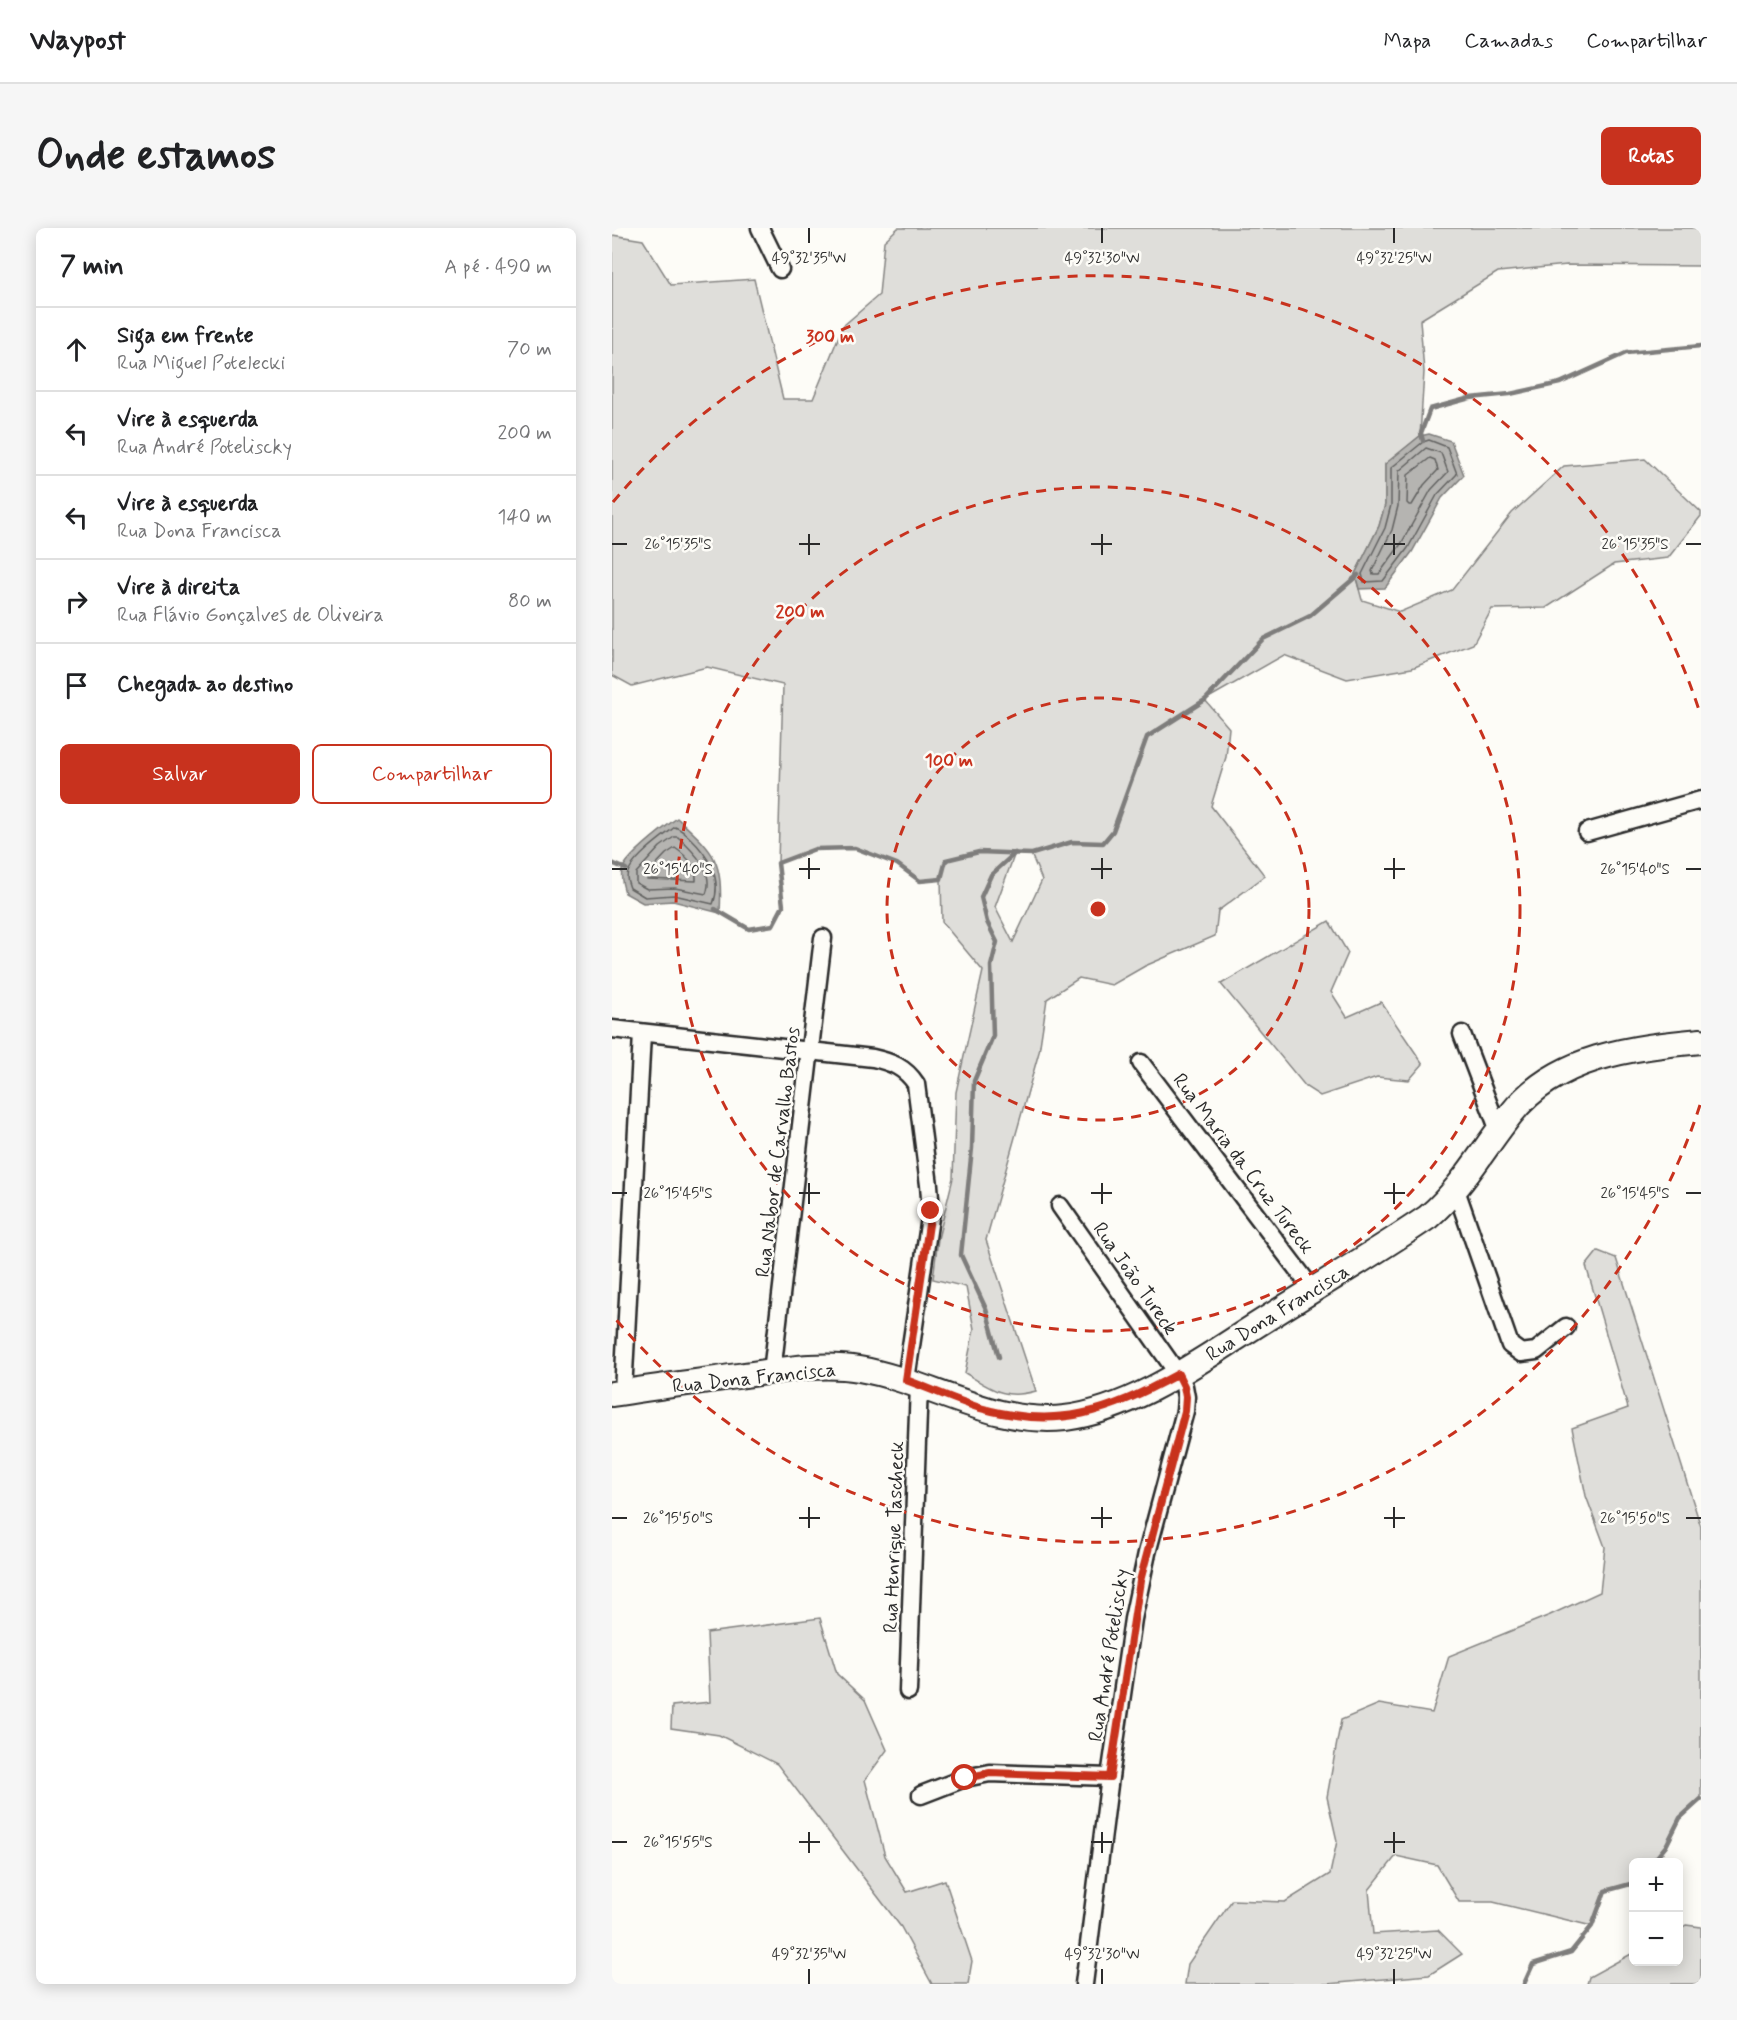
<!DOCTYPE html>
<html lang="pt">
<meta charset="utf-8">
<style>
body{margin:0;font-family:Mynerve,sans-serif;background:#f6f6f6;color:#202124}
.controls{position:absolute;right:18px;bottom:18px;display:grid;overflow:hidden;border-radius:9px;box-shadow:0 3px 15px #0003}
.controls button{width:54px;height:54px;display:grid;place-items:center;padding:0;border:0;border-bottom:2px solid #e0e0e0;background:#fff;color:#202124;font:30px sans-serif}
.stop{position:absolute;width:18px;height:18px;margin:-14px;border:4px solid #c8321e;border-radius:50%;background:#fff}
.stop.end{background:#c8321e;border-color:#fff;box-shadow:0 2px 6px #0008}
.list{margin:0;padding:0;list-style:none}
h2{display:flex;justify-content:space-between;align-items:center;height:78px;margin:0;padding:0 24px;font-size:26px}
h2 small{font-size:20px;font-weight:400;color:#757577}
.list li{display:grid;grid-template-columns:39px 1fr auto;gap:18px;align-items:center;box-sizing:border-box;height:84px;padding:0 24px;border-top:2px solid #e0e0e0}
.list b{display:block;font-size:22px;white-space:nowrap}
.list p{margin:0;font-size:20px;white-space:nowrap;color:#757577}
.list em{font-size:20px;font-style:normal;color:#757577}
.actions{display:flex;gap:12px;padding:18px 24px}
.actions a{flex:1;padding:14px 0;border:2px solid #c8321e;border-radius:9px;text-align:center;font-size:21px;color:#c8321e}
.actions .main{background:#c8321e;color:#fff}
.icon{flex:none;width:33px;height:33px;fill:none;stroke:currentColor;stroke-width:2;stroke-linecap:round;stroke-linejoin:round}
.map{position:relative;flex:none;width:1089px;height:1756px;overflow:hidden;border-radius:9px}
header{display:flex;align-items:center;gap:36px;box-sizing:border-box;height:84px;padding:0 30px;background:#fff;border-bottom:2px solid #e0e0e0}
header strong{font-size:28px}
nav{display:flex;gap:33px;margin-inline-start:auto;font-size:21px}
.intro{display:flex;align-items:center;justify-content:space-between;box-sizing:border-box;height:144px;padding:0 36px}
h1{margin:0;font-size:42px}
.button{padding:15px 27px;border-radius:9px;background:#c8321e;color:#fff;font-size:21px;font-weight:700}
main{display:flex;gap:36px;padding:0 36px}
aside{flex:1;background:#fff;border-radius:9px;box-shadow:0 3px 15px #0003}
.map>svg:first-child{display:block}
.green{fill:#dfdeda;stroke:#858482;stroke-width:1.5;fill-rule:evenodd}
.water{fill:#b5b4b1;stroke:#7e7d7b;stroke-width:1.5}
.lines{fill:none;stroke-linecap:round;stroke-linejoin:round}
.shore{stroke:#626261;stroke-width:1.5}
.stream{stroke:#7e7d7b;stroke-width:4.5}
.street-casing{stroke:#2b2b2b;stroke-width:21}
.secondary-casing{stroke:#2b2b2b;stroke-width:28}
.street{stroke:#fdfcf7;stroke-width:16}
.secondary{stroke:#fdfcf7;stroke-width:24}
.route{stroke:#c8321e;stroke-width:8}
.ticks{fill:none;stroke:#2b2b2b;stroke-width:2}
.ring{fill:none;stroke:#c8321e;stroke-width:3;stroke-dasharray:10 8}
.labels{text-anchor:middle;stroke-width:5;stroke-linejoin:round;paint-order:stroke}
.street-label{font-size:20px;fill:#2b2b2b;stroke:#fdfcf7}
.ticks-label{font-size:15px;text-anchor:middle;fill:#2b2b2b;stroke:#fdfcf7;stroke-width:5;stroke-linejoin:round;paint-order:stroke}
.centre{fill:#c8321e;stroke:#fdfcf7;stroke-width:3}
.ring-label{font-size:18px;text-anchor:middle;font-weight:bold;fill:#c8321e;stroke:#fdfcf7;stroke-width:5;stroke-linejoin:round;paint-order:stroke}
</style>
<header>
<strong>Waypost</strong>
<nav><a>Mapa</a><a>Camadas</a><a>Compartilhar</a></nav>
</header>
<div class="intro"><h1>Onde estamos</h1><a class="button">Rotas</a></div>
<main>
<aside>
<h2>7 min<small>A pé · 490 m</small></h2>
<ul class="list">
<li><svg class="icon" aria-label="ahead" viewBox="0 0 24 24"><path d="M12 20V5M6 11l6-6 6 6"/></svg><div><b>Siga em frente</b><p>Rua Miguel Potelecki</p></div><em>70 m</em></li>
<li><svg class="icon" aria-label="left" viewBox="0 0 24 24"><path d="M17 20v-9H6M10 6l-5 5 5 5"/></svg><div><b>Vire à esquerda</b><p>Rua André Poteliscky</p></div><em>200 m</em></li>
<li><svg class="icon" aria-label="left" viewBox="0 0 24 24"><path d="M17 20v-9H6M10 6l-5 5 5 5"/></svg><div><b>Vire à esquerda</b><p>Rua Dona Francisca</p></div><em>140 m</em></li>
<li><svg class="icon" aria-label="right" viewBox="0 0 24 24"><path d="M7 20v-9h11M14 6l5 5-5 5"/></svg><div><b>Vire à direita</b><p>Rua Flávio Gonçalves de Oliveira</p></div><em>80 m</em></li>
<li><svg class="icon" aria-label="arrive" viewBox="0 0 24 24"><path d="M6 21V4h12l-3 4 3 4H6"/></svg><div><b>Chegada ao destino</b></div></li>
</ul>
<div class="actions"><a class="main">Salvar</a><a>Compartilhar</a></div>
</aside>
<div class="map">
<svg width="1089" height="1756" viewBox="0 0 1089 1756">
<rect width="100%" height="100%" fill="#fdfcf7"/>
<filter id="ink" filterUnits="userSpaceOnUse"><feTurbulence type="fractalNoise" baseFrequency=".0167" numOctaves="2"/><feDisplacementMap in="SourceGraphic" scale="12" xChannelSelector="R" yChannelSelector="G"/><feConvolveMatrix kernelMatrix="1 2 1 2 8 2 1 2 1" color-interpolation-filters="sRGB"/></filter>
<g filter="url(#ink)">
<g class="green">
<path d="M286,0h803v38l-134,-1 -69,7 -78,48 4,52 -4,64 -35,29v40l-6,21 -24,48 7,26 38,12 52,-22 60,-77 52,-47 81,-7 56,53v4l-33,42 -54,6 -68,44 -54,1 -19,35 -61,24 -65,11 -63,-24 -79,45 24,28 -3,29 -15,49 54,70 -47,35 -3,25 -70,30 -33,19 -33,-7 -32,21 -8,53 -53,188 50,151c-33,9 -44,-2 -71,-18l9,-44 -8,-42 -33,-8 5,-40 15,-61 3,-86 27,-121 -41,-49 -1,-43 -21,2 -23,-17 -42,-16 -40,1 -37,14 5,-178 -76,-18 -75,19 -20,-11v-440l31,5 28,45 83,-6 29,120h30l30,-73 36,-31 5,-54zM403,625l16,1 11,26 -29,62 -18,-35z"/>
<path d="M717,693l19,32 -17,39 16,25 34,-15 42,62 -14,16 -32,-3 -57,19 -14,-9 -85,-103z"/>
<path d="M986,1023l18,7 85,269v272l-21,19 -14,28 -13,16h-19l-1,21 -28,8 -13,35 -99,-24h-34l-22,-37 -41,-9 -27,34 4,44 65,-4 24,24 -33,21 -102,9h-142l3,-20 44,-64 53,2 45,-28 7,-33 -10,-44 14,-77 38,-16 53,9 17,-57 101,-41 50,-23 5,-45 -19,-51 -14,-68 56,-20 -42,-142z"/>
<path d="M208,1390l17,56 28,26 22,50 -22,30 20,76 22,36 38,-12 27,81 -4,23h-36l-31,-57 -124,-163 -58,-29 -48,-7 1,-22 38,-4 -3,-69z"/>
<path d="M1074,1697l15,2v57h-114l2,-7 44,-24 1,9h44l1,-32z"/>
</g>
<g class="water">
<path d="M817,206l22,7 13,34 -22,23 -30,54 -27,36 -26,1 -4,-15 24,-48 6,-21v-41l35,-28z"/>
<path d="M65,590c38,35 46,41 43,95l-47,-12 -30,2 -18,-10c-2,-8 -5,-15 -3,-23 5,-15 42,-42 55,-52z"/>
</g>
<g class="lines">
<g class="shore">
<path d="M817,212l18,7 10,27 -20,21 -29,53 -25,33 -19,1 -2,-8 23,-46 6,-23v-37l32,-26z"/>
<path d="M814,220l15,5 7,19 -17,18 -30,54 -22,30h-6l-1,-3 20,-41 6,-24 1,-35z"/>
<path d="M818,230l5,2 3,10 -14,15 -12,20h-3l-2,-2 1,-28z"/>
<path d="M63,599c6,2 11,7 15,11 18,17 33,41 23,66l-39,-9 -29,2 -15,-9c-2,-6 -5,-12 -1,-18 8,-15 33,-33 46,-43z"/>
<path d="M62,609h4c15,14 37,34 28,57l-31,-6 -28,1 -11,-6v-10l24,-26z"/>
<path d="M63,620c12,8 22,19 21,33l-49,-2 -1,-4 20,-21z"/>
</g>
<g class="stream">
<path d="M811,213l-2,-8 9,-24 40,-11 40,-4 50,-11 66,-30 75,-7"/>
<path d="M0,635l14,6"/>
<path d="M103,681l34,20 24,-4 10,-19 -5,-43 37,-14 40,-1 42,16 23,17 21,-2 5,-19 33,-8 53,2 40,-12 31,1 10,-12 34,-94 58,-37 58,-61 47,-23 48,-41"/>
<path d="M387,1129l-13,-48 -25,-54 11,-107 2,-67 19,-45 -2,-70 6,-24 -10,-20 -6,-25 10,-22 24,-22"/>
<path d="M1041,1634l13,-16 14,-28 21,-19"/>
<path d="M912,1756l9,-20 38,-12 21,-26 13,-35 29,-8"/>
</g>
<g class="street-casing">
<g id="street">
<path d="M148,0l20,41"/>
<path d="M975,604l114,-32"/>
<path d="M0,801l261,29c18,4 32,9 43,26l13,101 2,26 -25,169"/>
<path d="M850,806l37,97"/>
<path d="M529,835l172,227"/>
<path d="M844,962l54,155 11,8 15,-2 30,-24"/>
<path d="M448,978l118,168 6,12 2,11 -1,14 -38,142 -14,66 -23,158 -26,207"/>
<path d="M160,1144l51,-434"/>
<path d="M11,1164l19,-358"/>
<path d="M296,1463l11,-306"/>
<path d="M309,1567l44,-17 25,-5 120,4"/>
</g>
</g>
<g class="secondary-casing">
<path id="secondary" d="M0,1166c42,-7 84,-12 126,-18 39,-5 81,-14 121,-7 70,12 133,57 206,49 73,-9 144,-64 206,-102 52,-33 106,-64 157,-99 34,-29 55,-68 83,-103 45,-58 122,-67 190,-73"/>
</g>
<use href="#street" class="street"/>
<use href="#secondary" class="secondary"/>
</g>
</g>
<g class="lines" filter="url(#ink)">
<path class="route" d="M319,983l-25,169c25,9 49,20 74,28 79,22 128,4 198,-34l6,12 2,11 -1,14 -45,170 -30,196 -120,-4 -25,5"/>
</g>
<path class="ticks" d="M197,0v15M490,0v15M782,0v15M197,306v21M490,306v21M782,306v21M0,316h15M187,316h21M479,316h21M772,316h21M1074,316h15M197,630v21M490,630v21M782,630v21M0,641h15M187,641h21M479,641h21M772,641h21M1074,641h15M197,955v21M490,955v21M782,955v21M0,965h15M187,965h21M479,965h21M772,965h21M1074,965h15M197,1279v21M490,1279v21M782,1279v21M0,1290h15M187,1290h21M479,1290h21M772,1290h21M1074,1290h15M197,1604v21M490,1604v21M782,1604v21M0,1614h15M187,1614h21M479,1614h21M772,1614h21M197,1741v15M490,1741v15M782,1741v15"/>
<g class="ring">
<circle cx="486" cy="681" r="211"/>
<circle cx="486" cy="681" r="422"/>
<path d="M1088 877A633 633 0 0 1 1 1088M1 274A633 633 0 0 1 1088 485"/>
</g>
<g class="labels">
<g class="street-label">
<text transform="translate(165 924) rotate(-83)" y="7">Rua Nabor de Carvalho Bastos</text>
<text transform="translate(632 935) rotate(53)" y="7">Rua Maria da Cruz Tureck</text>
<text transform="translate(524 1050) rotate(55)" y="7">Rua João Tureck</text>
<text transform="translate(665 1084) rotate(-32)" y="7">Rua Dona Francisca</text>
<text transform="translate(142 1149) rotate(-6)" y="7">Rua Dona Francisca</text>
<text transform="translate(281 1309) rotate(-88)" y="7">Rua Henrique Tascheck</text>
<text transform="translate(496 1427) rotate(-81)" y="7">Rua André Poteliscky</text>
</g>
</g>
<g class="ticks-label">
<text x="197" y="35">49°32'35"W</text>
<text x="490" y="35">49°32'30"W</text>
<text x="782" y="35">49°32'25"W</text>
<text x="66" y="321">26°15'35"S</text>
<text x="1023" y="321">26°15'35"S</text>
<text x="66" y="646">26°15'40"S</text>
<text x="1023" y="646">26°15'40"S</text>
<text x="66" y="970">26°15'45"S</text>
<text x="1023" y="970">26°15'45"S</text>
<text x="66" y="1295">26°15'50"S</text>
<text x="1023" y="1295">26°15'50"S</text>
<text x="66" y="1619">26°15'55"S</text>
<text x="197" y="1731">49°32'35"W</text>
<text x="490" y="1731">49°32'30"W</text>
<text x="782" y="1731">49°32'25"W</text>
</g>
<circle cx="486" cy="681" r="9" class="centre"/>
<g class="ring-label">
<text x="218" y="114">300 m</text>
<text x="188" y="389">200 m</text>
<text x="337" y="538">100 m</text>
</g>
</svg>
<div class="controls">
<button>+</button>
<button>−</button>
</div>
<div class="stop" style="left:353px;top:1550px"></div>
<div class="stop end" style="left:319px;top:983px"></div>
</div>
</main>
